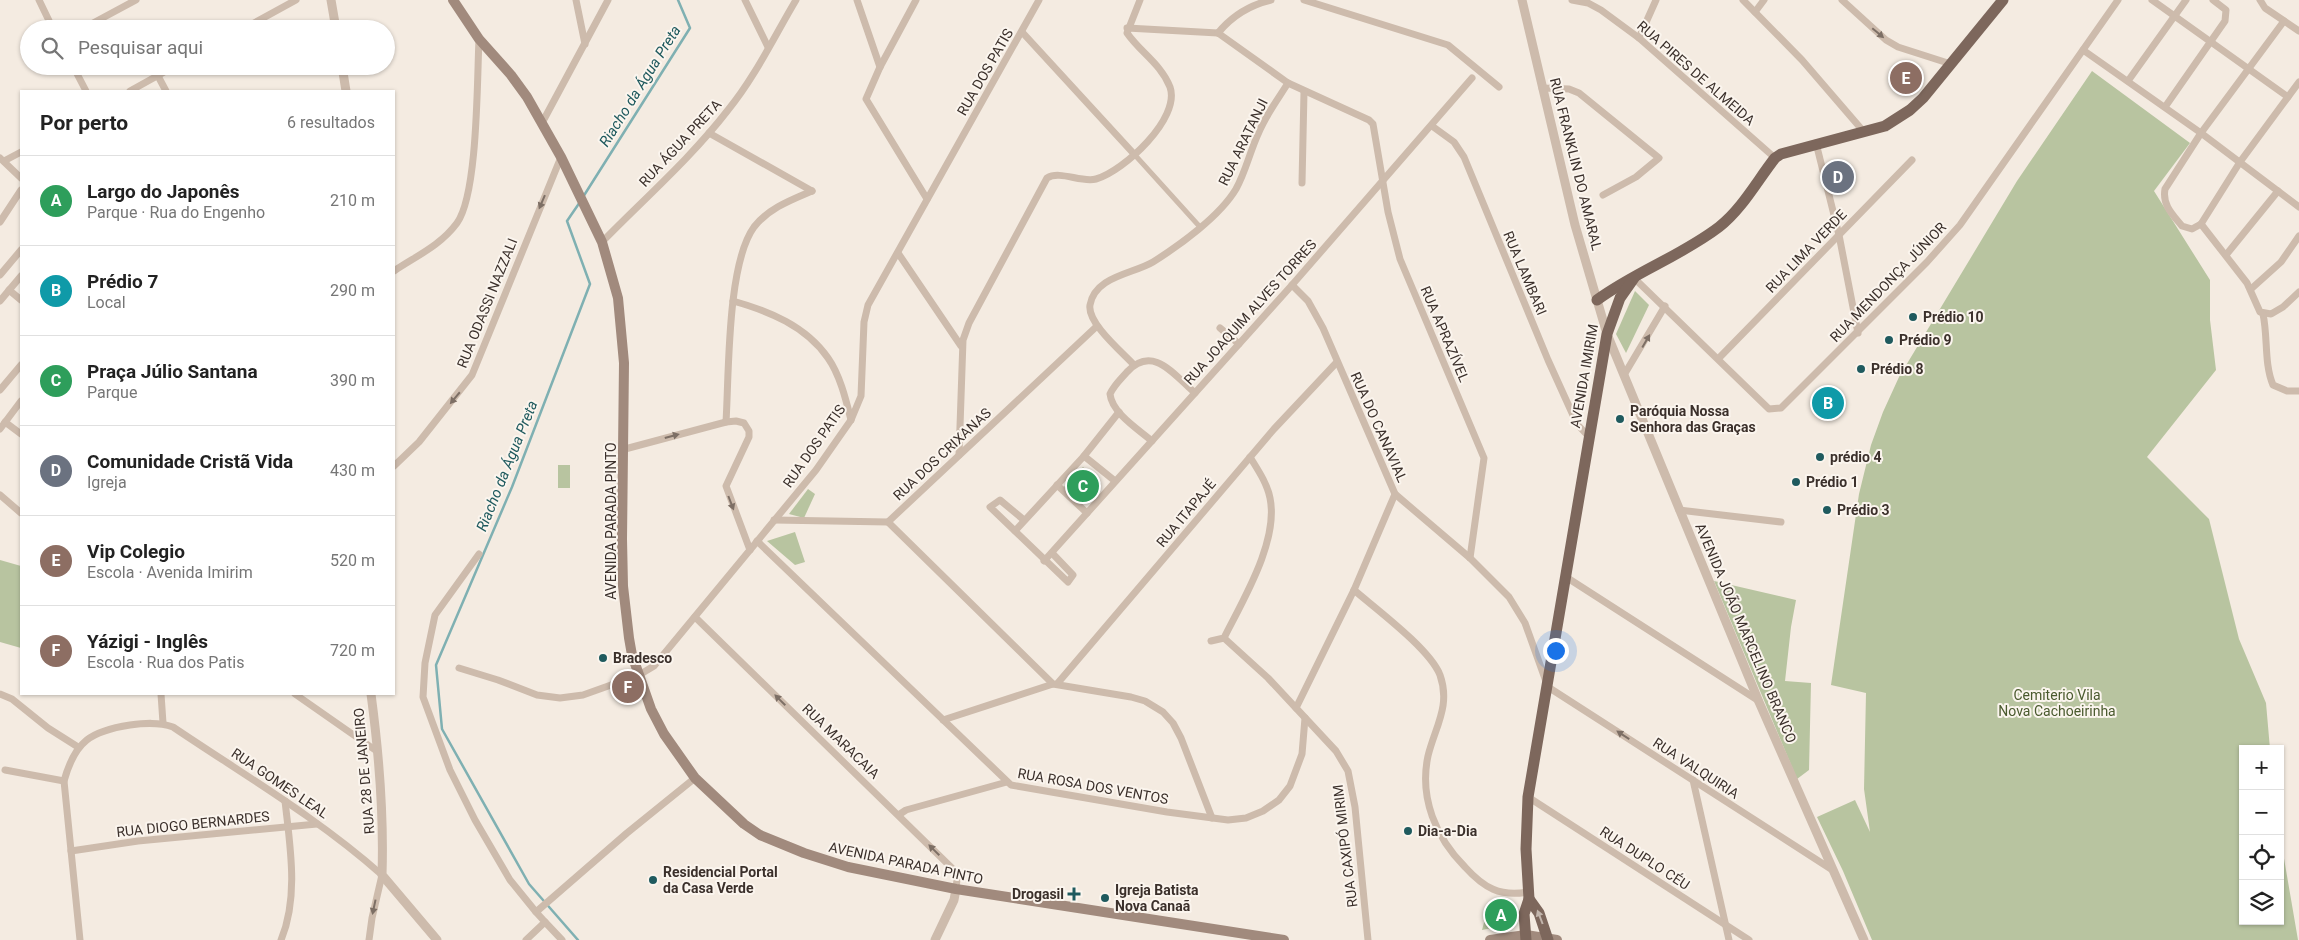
<!DOCTYPE html>
<html lang="pt">
<meta charset="utf-8">
<style>
body{margin:0;font-family:Roboto,sans-serif;background:#f2f2f2;color:#222}
.controls{position:absolute;right:15px;bottom:15px;display:grid;overflow:hidden;border-radius:0px;box-shadow:0 1px 4px #0004}
.controls button{width:45px;height:45px;display:grid;place-items:center;padding:0;border:0;border-bottom:1px solid #e0e0e0;background:#fff;color:#222;font:25px sans-serif}
.you{position:absolute;left:1555px;top:650px;width:18px;height:18px;margin:-12px;border:4px solid #fff;border-radius:50%;background:#1a73e8;box-shadow:0 0 0 8px #1a73e833}
.badge{display:grid;place-items:center;width:32px;height:32px;border-radius:50%;background:#2563eb;color:#fff;font-size:16px;font-weight:700}
.pin{position:absolute;translate:-50% -50%;border:2px solid #fff;box-shadow:0 1px 5px #0006}
.list{margin:0;padding:0;list-style:none}
h2{display:flex;justify-content:space-between;align-items:center;height:65px;margin:0;padding:0 20px;font-size:21px}
h2 small{font-size:16px;font-weight:400;color:#767676}
.list li{display:grid;grid-template-columns:32px 1fr auto;gap:15px;align-items:center;box-sizing:border-box;height:90px;padding:0 20px;border-top:1px solid #e0e0e0}
.list b{display:block;font-size:19px;white-space:nowrap}
.list p{margin:0;font-size:16px;white-space:nowrap;color:#767676}
.list em{font-size:16px;font-style:normal;color:#767676}
.icon{flex:none;width:28px;height:28px;fill:none;stroke:currentColor;stroke-width:2;stroke-linecap:round;stroke-linejoin:round}
.map{position:relative;flex:none;width:2299px;height:940px;overflow:hidden}
.search{position:absolute;background:#fff;box-shadow:0 1px 4px #0004;left:20px;top:20px;width:375px;height:55px;display:flex;align-items:center;gap:12px;box-sizing:border-box;padding:0 18px;border-radius:28px;color:#767676;font-size:19px}
.panel{position:absolute;background:#fff;box-shadow:0 1px 4px #0004;left:20px;top:90px;width:375px;height:605px;border-radius:0px}
.map>svg:first-child{display:block}
.green{fill:#b8c4a0}
.lines{fill:none;stroke-linecap:round;stroke-linejoin:round}
.stream{stroke:#7fb0b2;stroke-width:2.5}
.pedestrian{stroke:#cdbbac;stroke-width:5}
.minor{stroke:#cdbbac;stroke-width:7}
.tertiary{stroke:#cdbbac;stroke-width:9}
.secondary{stroke:#a18a7d;stroke-width:10}
.primary{stroke:#7d675c;stroke-width:11}
.oneway{fill:#7d6f65}
.oneway2{fill:#c2b5ac}
.poi-dot{fill:#1f5a5e;stroke:#fbf5ee;stroke-width:2}
.labels{text-anchor:middle;stroke-width:4;stroke-linejoin:round;paint-order:stroke}
.street-label{font-size:14px;fill:#3b302b;stroke:#fbf5ee}
.poi-label{font-size:14px;font-weight:bold;fill:#3b302b;stroke:#fbf5ee;text-anchor:start}
.park-label{font-size:14px;fill:#4a5a2e;stroke:#fbf5ee}
.water-label{font-size:15px;font-style:italic;fill:#1f5a5e;stroke:#fbf5ee}
</style>
<div class="map">
<svg width="2299" height="940" viewBox="0 0 2299 940">
<rect width="100%" height="100%" fill="#f4ebe1"/>
<g class="green">
<path d="M2092,71l98,72 -36,48 56,89v40l6,50 -69,87 62,62 30,120 27,64 4,46h-27v172h37v-86l18,105h-426l-29,-69 -26,-54 38,-17 15,32 -6,-43 2,-96 -35,-8 28,-191 12,-49 12,-33 16,-35 118,-196z"/>
<path d="M1635,291l14,14 -23,48 -10,-19z"/>
<rect x="558" y="465" width="12" height="23"/>
<path d="M1083,467l18,17 -19,20 -18,-17z"/>
<path d="M808,489l7,5 -11,24 -15,-4z"/>
<path d="M795,532l10,30 -10,3 -28,-24z"/>
<path d="M0,560l21,6v82l-21,-6z"/>
<path d="M1714,581l82,19 -5,27 -6,54 26,2 -2,87 -12,9z"/>
<path d="M1513,902l4,21 -35,7 7,-26z"/>
</g>
<g class="lines">
<g class="stream">
<path d="M583,197l107,-169 -12,-28"/>
<path d="M578,940l-49,-56 -87,-155 -6,-64 76,-178 78,-203 -23,-63 13,-19"/>
</g>
<path class="pedestrian" d="M1134,154l66,73"/>
<g class="minor">
<path d="M39,0l14,29"/>
<path d="M576,0l9,44"/>
<path d="M745,0l23,47"/>
<path d="M857,0l23,67"/>
<path d="M916,0l-36,67 -14,32 61,100"/>
<path d="M1304,0l144,45 51,42"/>
<path d="M1572,0l16,3 13,7 38,28 136,120"/>
<path d="M1743,0l59,60 62,72"/>
<path d="M1842,0l44,40 12,7 53,17"/>
<path d="M2152,0l136,97"/>
<path d="M2260,0l5,8 34,23"/>
<path d="M1755,12l9,-12"/>
<path d="M2284,21l-83,112 -36,56c-3,16 8,26 17,37l10,3 9,-5 39,-62 59,-80"/>
<path d="M1127,28l91,5"/>
<path d="M82,29l54,-29"/>
<path d="M243,29l53,-29"/>
<path d="M1022,32l112,122"/>
<path d="M1218,33l70,50 81,37 4,4 15,88 12,47 84,199 -14,100"/>
<path d="M1218,33c13,-16 32,-28 53,-33"/>
<path d="M1639,38l17,-38"/>
<path d="M2083,50l118,83 98,74"/>
<path d="M73,66l13,25"/>
<path d="M158,76l8,15"/>
<path d="M2128,81l58,-81"/>
<path d="M1542,88l27,1 10,4 80,65 -23,19 -33,18"/>
<path d="M130,91l45,-25"/>
<path d="M2165,107l60,-86 1,-11 -13,-10"/>
<path d="M542,123l66,-123"/>
<path d="M1432,126l22,16 10,15 84,203 29,64 12,13"/>
<path d="M709,133l103,58"/>
<path d="M1816,143l23,92 19,98"/>
<path d="M0,158l21,20"/>
<path d="M4,161l17,-9"/>
<path d="M1302,183l2,-91"/>
<path d="M0,222l21,-32"/>
<path d="M2201,224l46,59 13,29 11,2 12,-7 16,-15"/>
<path d="M602,242c42,-43 89,-84 126,-132 27,-33 46,-73 68,-110"/>
<path d="M898,253l63,93"/>
<path d="M2226,255l52,-64"/>
<path d="M394,271c22,-15 46,-25 63,-48 21,-29 20,-144 22,-184"/>
<path d="M0,275l21,-25"/>
<path d="M1634,278l135,131 12,-1 146,-146 33,-37 158,-225"/>
<path d="M1292,285l16,16 15,27 72,166 75,64 39,39 16,26 23,64 283,182"/>
<path d="M2251,289l30,-27 18,-26"/>
<path d="M9,290l12,10"/>
<path d="M0,301l21,-25"/>
<path d="M733,301c36,10 73,25 95,57 12,17 18,42 23,62"/>
<path d="M2263,314c5,23 1,50 10,71l14,6h12"/>
<path d="M1220,328l19,16"/>
<path d="M1719,358l193,-198"/>
<path d="M1134,365c-12,-13 -47,-42 -44,-60 5,-29 43,-31 63,-43 27,-17 67,-46 83,-73 10,-18 14,-38 23,-57 7,-17 19,-33 29,-49"/>
<path d="M1624,375l41,-69"/>
<path d="M0,390l21,-25"/>
<path d="M5,422l16,12"/>
<path d="M726,422c3,-48 1,-158 28,-195 15,-19 37,-27 58,-36"/>
<path d="M0,429l21,-28"/>
<path d="M1152,441c-14,-12 -40,-28 -42,-47 4,-9 11,-15 17,-22 26,-28 47,3 68,21"/>
<path d="M625,449l101,-27 10,-1 8,2 5,8v6l-23,49 24,64"/>
<path d="M959,455l4,-115 6,-17 78,-145c13,-8 34,5 49,1 28,-8 85,-61 74,-92 -9,-23 -30,-35 -43,-54l13,-33"/>
<path d="M1084,456l31,25"/>
<path d="M394,466l25,-24 53,-67 89,-218"/>
<path d="M1057,485l30,28"/>
<path d="M0,495l21,18"/>
<path d="M1679,510l102,12"/>
<path d="M774,520l114,2 209,-196"/>
<path d="M1024,520l-24,-20 -10,7 78,75 5,-7 -21,-22"/>
<path d="M888,522l165,162 78,13 14,4 18,11 10,11 8,15 31,80"/>
<path d="M1015,531l69,-75 35,-44"/>
<path d="M757,541l254,244 156,27 61,8 18,-2 17,-7 16,-11 11,-14 12,-32 3,-36"/>
<path d="M479,554l-44,61 -10,48 -2,34 27,73 25,50 35,60 26,32"/>
<path d="M1044,561l248,-276 180,-207"/>
<path d="M1566,577l193,124"/>
<path d="M1354,590c22,19 76,59 86,85 11,31 -5,52 -12,81 -9,42 8,82 37,111 19,21 35,30 63,25"/>
<path d="M695,617l260,254 2,8 -1,10"/>
<path d="M1224,638l44,40 68,73 12,20 7,36 13,133"/>
<path d="M1211,641l13,-3c19,-38 55,-97 46,-140 -3,-15 -12,-28 -20,-41"/>
<path d="M459,668l39,12 39,15 23,3 23,-3 56,-20 15,-9 162,-196 35,-50 10,-24 3,-74 4,-17 171,-305"/>
<path d="M1057,684l217,-255 63,-67"/>
<path d="M0,694l12,5 36,29 30,19"/>
<path d="M161,694l2,29"/>
<path d="M295,694l83,58"/>
<path d="M1296,708l58,-118 41,-96"/>
<path d="M943,720l110,-36"/>
<path d="M5,770l59,11"/>
<path d="M1693,780l36,160"/>
<path d="M1528,797l221,143"/>
<path d="M900,814l6,-4 101,-28"/>
<path d="M71,851l67,-10 179,-17"/>
<path d="M545,922l17,18"/>
<path d="M80,940l-16,-159c11,-40 27,-50 66,-56 15,-2 29,-3 43,2 71,48 145,91 209,148l-10,43 -3,22"/>
<path d="M281,940c18,-43 9,-94 4,-139"/>
<path d="M526,940l19,-18 -9,-10 91,-79 68,-55"/>
</g>
<g class="tertiary">
<path d="M331,0l5,29"/>
<path d="M1522,0l53,225 32,109 152,368 105,238"/>
<path d="M342,66l4,25"/>
<path d="M371,694c8,60 13,120 11,181l55,65"/>
<path d="M935,940l19,-40 2,-11"/>
</g>
<g class="secondary">
<path d="M453,0l26,39 32,36 16,22 34,60 41,85 16,56 6,65 -2,176 1,47 6,52 3,17 19,54 13,25 31,44 49,46 16,11 44,18 44,14 108,22 328,51"/>
<path d="M1490,940l36,-5 31,5"/>
</g>
<g class="primary">
<path d="M1597,300c38,-28 84,-44 122,-73 23,-18 38,-46 56,-69l6,-4 104,-28 25,-16 13,-12 80,-98"/>
<path d="M1529,899l10,14 9,27"/>
<path d="M1526,940l-2,-26 5,-15 -3,-50 2,-52 79,-463 13,-36 14,-20"/>
</g>
</g>
<defs><path id="oneway-solid" d="M-6-.8H1V-3.2L6.5 0L1 3.2V.8H-6Z" transform="scale(1.25)"/></defs>
<g class="oneway">
<use href="#oneway-solid" transform="translate(1878 33) rotate(40)"/>
<use href="#oneway-solid" transform="translate(542 202) rotate(113)"/>
<use href="#oneway-solid" transform="translate(1646 341) rotate(-60)"/>
<use href="#oneway-solid" transform="translate(455 398) rotate(130)"/>
<use href="#oneway-solid" transform="translate(672 436) rotate(-15)"/>
<use href="#oneway-solid" transform="translate(731 503) rotate(69)"/>
<use href="#oneway-solid" transform="translate(780 700) rotate(-135)"/>
<use href="#oneway-solid" transform="translate(1623 735) rotate(-147)"/>
<use href="#oneway-solid" transform="translate(934 850) rotate(-135)"/>
<use href="#oneway-solid" transform="translate(374 907) rotate(102)"/>
</g>
<use class="oneway2" href="#oneway-solid" transform="translate(1540 917) rotate(-111)"/>
<g class="poi-dot">
<circle cx="1913" cy="317" r="5"/>
<circle cx="1889" cy="340" r="5"/>
<circle cx="1861" cy="369" r="5"/>
<circle cx="1620" cy="419" r="5"/>
<circle cx="1820" cy="457" r="5"/>
<circle cx="1796" cy="482" r="5"/>
<circle cx="1827" cy="510" r="5"/>
<circle cx="603" cy="658" r="5"/>
<circle cx="1408" cy="831" r="5"/>
<circle cx="653" cy="880" r="5"/>
<path d="M1071.5 886.5h5v5h5v5h-5v5h-5v-5h-5v-5h5z"/>
<circle cx="1105" cy="898" r="5"/>
</g>
<g class="labels">
<g class="street-label">
<text transform="translate(985 72) rotate(-60)" y="5">RUA DOS PATIS</text>
<text transform="translate(1696 73) rotate(41)" y="5">RUA PIRES DE ALMEIDA</text>
<text transform="translate(1243 142) rotate(-64)" y="5">RUA ARATANJI</text>
<text transform="translate(680 143) rotate(-47)" y="5">RUA ÁGUA PRETA</text>
<text transform="translate(1576 164) rotate(76)" y="5">RUA FRANKLIN DO AMARAL</text>
<text transform="translate(1806 251) rotate(-46)" y="5">RUA LIMA VERDE</text>
<text transform="translate(1525 273) rotate(67)" y="5">RUA LAMBARI</text>
<text transform="translate(1888 282) rotate(-46)" y="5">RUA MENDONÇA JÚNIOR</text>
<text transform="translate(487 303) rotate(-68)" y="5">RUA ODASSI NAZZALI</text>
<text transform="translate(1250 312) rotate(-48)" y="5">RUA JOAQUIM ALVES TORRES</text>
<text transform="translate(1445 334) rotate(67)" y="5">RUA APRAZÍVEL</text>
<text transform="translate(1584 376) rotate(-80)" y="5">AVENIDA IMIRIM</text>
<text transform="translate(1379 427) rotate(66)" y="5">RUA DO CANAVIAL</text>
<text transform="translate(814 446) rotate(-55)" y="5">RUA DOS PATIS</text>
<text transform="translate(942 454) rotate(-43)" y="5">RUA DOS CRIXANAS</text>
<text transform="translate(1186 513) rotate(-50)" y="5">RUA ITAPAJÉ</text>
<text transform="translate(611 521) rotate(-90)" y="5">AVENIDA PARADA PINTO</text>
<text transform="translate(1746 633) rotate(67)" y="5">AVENIDA JOÃO MARCELINO BRANCO</text>
<text transform="translate(841 741) rotate(44)" y="5">RUA MARACAIA</text>
<text transform="translate(1696 768) rotate(33)" y="5">RUA VALQUIRIA</text>
<text transform="translate(364 771) rotate(-95)" y="5">RUA 28 DE JANEIRO</text>
<text transform="translate(280 783) rotate(34)" y="5">RUA GOMES LEAL</text>
<text transform="translate(1093 786) rotate(10)" y="5">RUA ROSA DOS VENTOS</text>
<text transform="translate(193 824) rotate(-6)" y="5">RUA DIOGO BERNARDES</text>
<text transform="translate(1345 846) rotate(-97)" y="5">RUA CAXIPÓ MIRIM</text>
<text transform="translate(1645 858) rotate(33)" y="5">RUA DUPLO CÉU</text>
<text transform="translate(906 863) rotate(12)" y="5">AVENIDA PARADA PINTO</text>
</g>
<g class="poi-label">
<text x="1923" y="322">Prédio 10</text>
<text x="1899" y="345">Prédio 9</text>
<text x="1871" y="374">Prédio 8</text>
<text x="1630" y="416">Paróquia Nossa<tspan x="1630" dy="16">Senhora das Graças</tspan></text>
<text x="1830" y="462">prédio 4</text>
<text x="1806" y="487">Prédio 1</text>
<text x="1837" y="515">Prédio 3</text>
<text x="613" y="663">Bradesco</text>
<text x="1418" y="836">Dia-a-Dia</text>
<text x="663" y="877">Residencial Portal<tspan x="663" dy="16">da Casa Verde</tspan></text>
<text x="1115" y="895">Igreja Batista<tspan x="1115" dy="16">Nova Canaã</tspan></text>
<text x="1064" y="899" text-anchor="end">Drogasil</text>
</g>
<g class="park-label">
<text x="2057" y="700">Cemiterio Vila<tspan x="2057" dy="16">Nova Cachoeirinha</tspan></text>
</g>
<g class="water-label">
<text transform="translate(640 86) rotate(-58)" y="5">Riacho da Água Preta</text>
<text transform="translate(507 466) rotate(-68)" y="5">Riacho da Água Preta</text>
</g>
</g>
</svg>
<div class="controls">
<button>+</button>
<button>−</button>
<button><svg class="icon" aria-label="locate" viewBox="0 0 24 24"><circle cx="12" cy="12" r="6"/><path d="M12 2v4M12 18v4M2 12h4M18 12h4"/></svg></button>
<button><svg class="icon" aria-label="layers" viewBox="0 0 24 24"><path d="M12 4l9 5-9 5-9-5zM3 14l9 5 9-5"/></svg></button>
</div>
<div class="you"></div>
<div class="pin badge" style="left:1501px;top:915px;background:#2e9e5b">A</div>
<div class="pin badge" style="left:1828px;top:403px;background:#0f9aa8">B</div>
<div class="pin badge" style="left:1083px;top:486px;background:#2e9e5b">C</div>
<div class="pin badge" style="left:1838px;top:177px;background:#6b7280">D</div>
<div class="pin badge" style="left:1906px;top:78px;background:#8d6e63">E</div>
<div class="pin badge" style="left:628px;top:687px;background:#8d6e63">F</div>
<div class="search"><svg class="icon" aria-label="search" viewBox="0 0 24 24"><circle cx="10" cy="10" r="6"/><path d="M15 15l6 6"/></svg>Pesquisar aqui</div>
<section class="panel">
<h2>Por perto<small>6 resultados</small></h2>
<ul class="list">
<li><span class="badge" style="background:#2e9e5b">A</span><div><b>Largo do Japonês</b><p>Parque · Rua do Engenho</p></div><em>210 m</em></li>
<li><span class="badge" style="background:#0f9aa8">B</span><div><b>Prédio 7</b><p>Local</p></div><em>290 m</em></li>
<li><span class="badge" style="background:#2e9e5b">C</span><div><b>Praça Júlio Santana</b><p>Parque</p></div><em>390 m</em></li>
<li><span class="badge" style="background:#6b7280">D</span><div><b>Comunidade Cristã Vida</b><p>Igreja</p></div><em>430 m</em></li>
<li><span class="badge" style="background:#8d6e63">E</span><div><b>Vip Colegio</b><p>Escola · Avenida Imirim</p></div><em>520 m</em></li>
<li><span class="badge" style="background:#8d6e63">F</span><div><b>Yázigi - Inglês</b><p>Escola · Rua dos Patis</p></div><em>720 m</em></li>
</ul>
</section>
</div>
